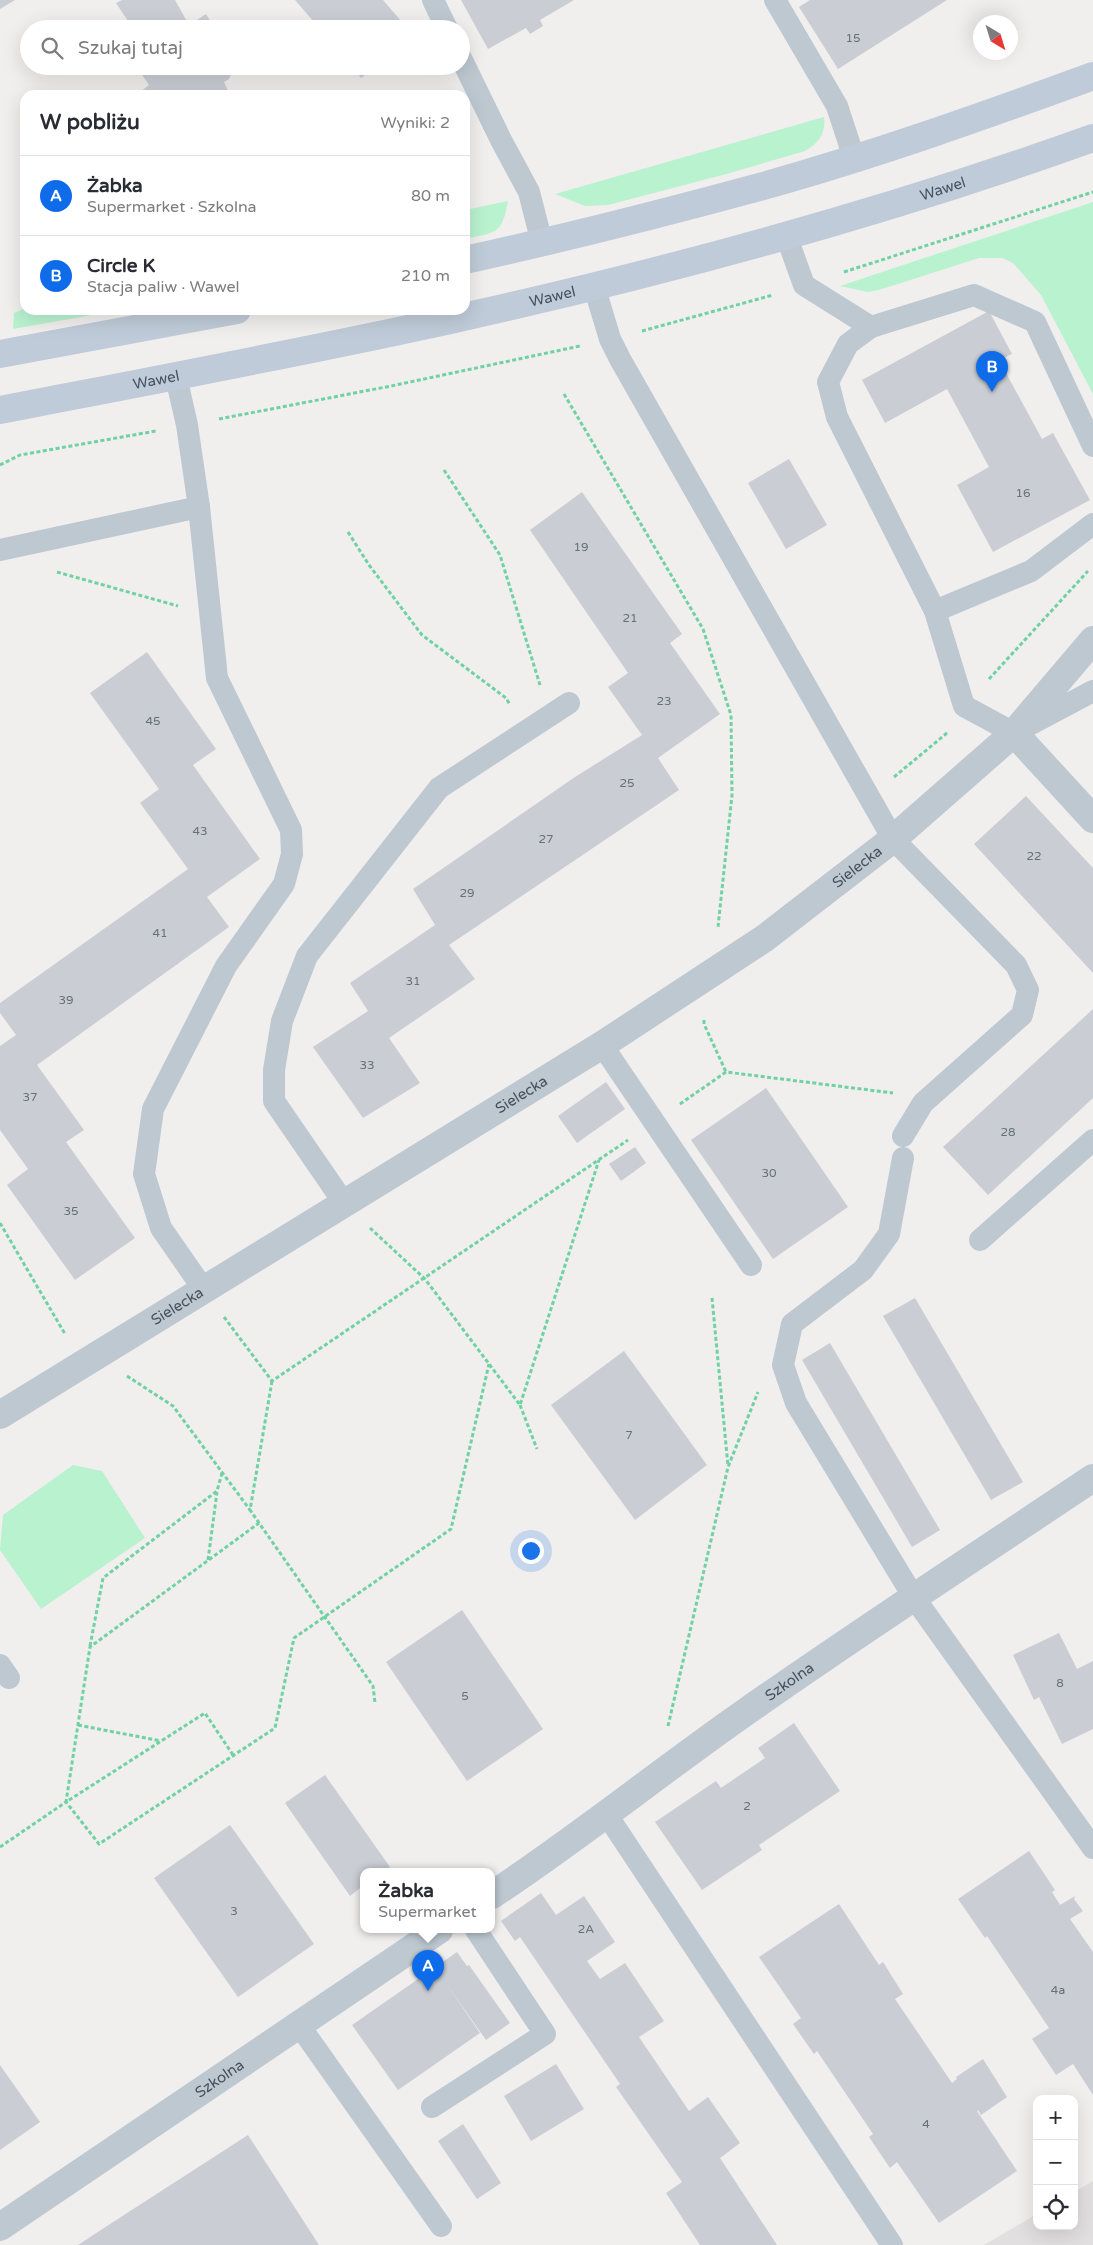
<!DOCTYPE html>
<html lang="pl">
<meta charset="utf-8">
<style>
body{margin:0;font-family:"Varela Round",sans-serif;background:#f2f2f3;color:#2b2b33}
.controls{position:absolute;right:15px;bottom:15px;display:grid;overflow:hidden;border-radius:10px;box-shadow:0 5px 20px #0002}
.controls button{width:45px;height:45px;display:grid;place-items:center;padding:0;border:0;border-bottom:1px solid #e1e1e2;background:#fff;color:#2b2b33;font:25px sans-serif}
.compass{position:absolute;left:973px;top:15px;width:45px;height:45px;border-radius:50%;background:#fff;box-shadow:0 5px 20px #0002;rotate:142deg}
.you{position:absolute;left:530px;top:1550px;width:18px;height:18px;margin:-12px;border:4px solid #fff;border-radius:50%;background:#1a73e8;box-shadow:0 0 0 8px #1a73e833}
.badge{display:grid;place-items:center;width:32px;height:32px;border-radius:50%;background:#0e6ceb;color:#fff;font-size:16px;font-weight:700}
.pin{position:absolute;translate:-50% -41px;filter:drop-shadow(0 1px 2px #0008)}
.pin::after{content:'';position:absolute;top:26px;width:18px;height:15px;background:inherit;clip-path:polygon(0 0,100% 0,50% 100%)}
.popup{position:absolute;left:360px;top:1868px;width:135px;height:65px;box-sizing:border-box;display:grid;place-content:center;border-radius:10px;background:#fff;filter:drop-shadow(0 1px 4px #0005);font-size:16px;white-space:nowrap;color:#7c7c81}
.popup b{font-size:19px;color:#2b2b33}
.popup::after{content:'';position:absolute;left:50%;top:100%;margin-left:-10px;border:10px solid transparent;border-top-color:#fff}
.list{margin:0;padding:0;list-style:none}
h2{display:flex;justify-content:space-between;align-items:center;height:65px;margin:0;padding:0 20px;font-size:21px}
h2 small{font-size:16px;font-weight:400;color:#7c7c81}
.list li{display:grid;grid-template-columns:32px 1fr auto;gap:15px;align-items:center;box-sizing:border-box;height:80px;padding:0 20px;border-top:1px solid #e1e1e2}
.list b{display:block;font-size:19px;white-space:nowrap}
.list p{margin:0;font-size:16px;white-space:nowrap;color:#7c7c81}
.list em{font-size:16px;font-style:normal;color:#7c7c81}
.icon{flex:none;width:28px;height:28px;fill:none;stroke:currentColor;stroke-width:2;stroke-linecap:round;stroke-linejoin:round}
.map{position:relative;flex:none;width:1093px;height:2245px;overflow:hidden}
.search{position:absolute;background:#fff;box-shadow:0 5px 20px #0002;left:20px;top:20px;width:450px;height:55px;display:flex;align-items:center;gap:12px;box-sizing:border-box;padding:0 18px;border-radius:28px;color:#7c7c81;font-size:19px}
.panel{position:absolute;background:#fff;box-shadow:0 5px 20px #0002;left:20px;top:90px;width:450px;height:225px;border-radius:15px}
.map>svg:first-child{display:block}
.education{fill:#e2dfe0}
.green{fill:#b9f2cf}
.building{fill:#cacdd3}
.lines{fill:none;stroke-linecap:round;stroke-linejoin:round}
.path{stroke:#6fd2a2;stroke-width:3;stroke-dasharray:4 2.5;stroke-linecap:butt}
.lane{stroke:#bdc8d1;stroke-width:22}
.street{stroke:#bdc8d1;stroke-width:28}
.secondary{stroke:#bfcbd8;stroke-width:28}
.labels{text-anchor:middle;stroke-width:4.5;stroke-linejoin:round;paint-order:stroke}
.number-label{font-size:12px;fill:#66707a}
.street-label{font-size:15px;fill:#45515d;stroke:#fff}
</style>
<div class="map">
<svg width="1093" height="2245" viewBox="0 0 1093 2245">
<rect width="100%" height="100%" fill="#f1eeee"/>
<path class="education" d="M1093,2181v64h-109l53,-31v12h37v-34z"/>
<g class="green">
<path d="M824,117c2,16 -5,26 -19,34l-75,22 -122,32 -23,1 -30,-12z"/>
<path d="M508,201c-6,34 -12,31 -43,38v-29z"/>
<path d="M1093,202v192l-52,-99 -27,-31 -11,-6h-24l-100,32 -11,2 -28,-6z"/>
<path d="M25,308v2h95l-107,19 1,-16z"/>
<path d="M73,1465l29,6 43,67 -104,71 -41,-59 3,-35z"/>
</g>
<g class="building">
<path d="M0,0h15l-15,9z"/>
<path d="M122,0h53l14,25 17,-11 9,15h-85l2,-2 -16,-24z"/>
<path d="M295,0h88l25,29h-88z"/>
<path d="M461,0h113l-34,20 3,6 -13,8 -4,-6 -38,21z"/>
<path d="M810,0h137l-109,69 -39,-62z"/>
<path d="M136,66h99l-6,13 -5,3 5,11 13,-3 10,5h-110l-2,-3 9,-7z"/>
<path d="M352,66h24l-15,12z"/>
<path d="M989,311l23,43 -13,6 43,79 11,-6 37,67 -97,52 -36,-67 32,-18 -42,-78 -62,34 -23,-43z"/>
<path d="M789,459l38,66 -41,24 -38,-66z"/>
<path d="M582,492l100,142 -12,9 50,71 -62,44 21,32 -230,155 26,34 -86,59 31,45 -57,35 -50,-71 55,-36 -18,-28 85,-58 -22,-36 162,-112 67,-42 -34,-48 20,-14 -98,-143z"/>
<path d="M147,652l69,97 -23,16 67,94 -53,38 22,30 -192,138 47,65 -18,12 69,96 -60,42 -68,-95 21,-16 -28,-39v-84l16,-11 -16,-22v-10l188,-134 -48,-66 19,-14 -69,-96z"/>
<path d="M1026,796l67,72v105l-119,-129z"/>
<path d="M1093,1009v89l-105,97 -45,-48z"/>
<path d="M606,1082l19,27 -48,34 -19,-27z"/>
<path d="M766,1088l82,119 -75,52 -82,-119z"/>
<path d="M635,1147l11,16 -25,18 -12,-17z"/>
<path d="M915,1298l108,184 -32,18 -108,-184z"/>
<path d="M830,1343l110,187 -28,17 -110,-187z"/>
<path d="M624,1351l83,114 -72,55 -84,-115z"/>
<path d="M462,1610l81,119 -76,52 -81,-119z"/>
<path d="M1059,1633l18,36 16,-8v68l-31,15 -23,-47 -5,3 -21,-45z"/>
<path d="M794,1723l46,68 -81,54 3,5 -60,40 -47,-68 61,-41 5,7 44,-30 -7,-10z"/>
<path d="M325,1775l65,92 -7,5h-19v13l-14,11 -65,-93z"/>
<path d="M230,1825l84,119 -76,53 -84,-119z"/>
<path d="M1029,1851l26,39 -3,2 8,13 15,-9 -1,3 9,12 -13,8 23,33v143l-20,-31 -17,11 -24,-36 17,-11 -62,-92 -2,2 -27,-39z"/>
<path d="M541,1893l15,22 28,-19 31,46 -28,19 13,18 25,-16 39,58 -25,16 50,74 19,-14 32,46 -20,15 57,87h-77l-34,-52 16,-11 -66,-95 4,-3 -100,-147 -5,4 -14,-20z"/>
<path d="M839,1904l40,61 4,-3 20,32 -8,5 57,84 5,-4 -1,-2 27,-18 24,38 -26,18 -3,-5 -1,1 40,60 -78,52 -42,-61 -7,6 -21,-31 4,-3 -56,-83 -3,3 -21,-30 8,-6 -42,-61z"/>
<path d="M457,1952l10,14 2,-1 41,58 -24,17 -41,-58 35,51 -82,57 -46,-65z"/>
<path d="M556,2064l28,45 -53,32 -27,-45z"/>
<path d="M0,2065l40,57 -40,28z"/>
<path d="M463,2124l38,59 -24,16 -39,-58z"/>
<path d="M248,2135l71,110h-241l29,-19z"/>
</g>
<g class="lines">
<g class="path">
<path d="M844,272l249,-80"/>
<path d="M642,331l131,-36"/>
<path d="M564,394l139,235 28,86 1,80 -14,132"/>
<path d="M219,419l172,-33 189,-40"/>
<path d="M0,465l20,-10 136,-24"/>
<path d="M444,470l56,85 40,130"/>
<path d="M348,532l21,33 53,70 84,63 4,7"/>
<path d="M57,572l121,34"/>
<path d="M989,679l99,-108"/>
<path d="M894,777l53,-44"/>
<path d="M704,1020v4l22,48"/>
<path d="M680,1104l46,-32 167,21"/>
<path d="M0,1223l65,111"/>
<path d="M370,1228l55,51 95,126 79,-245"/>
<path d="M712,1298l16,168"/>
<path d="M224,1317l48,64 356,-241"/>
<path d="M127,1376l46,30 77,104"/>
<path d="M272,1381l-22,129 123,176 2,17"/>
<path d="M520,1405l17,44"/>
<path d="M208,1560l9,-68"/>
<path d="M90,1646l13,-68 114,-87 5,-18"/>
<path d="M78,1725l83,16"/>
<path d="M668,1726l60,-259 30,-75"/>
<path d="M233,1755l-28,-42 -139,89 24,-155 169,-124"/>
<path d="M0,1847l66,-45 33,42 176,-116 19,-90 157,-109 38,-165"/>
</g>
<g class="lane">
<path d="M433,0l14,29"/>
<path d="M775,0l62,106 17,52"/>
<path d="M461,58l40,82 28,52 13,51"/>
<path d="M786,235l18,50 67,42 103,-32 61,27 58,124"/>
<path d="M594,286l16,53 10,20 273,480 123,126 12,25 -6,25 -99,88 -20,33"/>
<path d="M871,327l-23,17 -20,38 9,35 98,194 29,95 50,27 79,-42"/>
<path d="M176,377l11,48 12,82 18,171 74,152 1,24 -8,30 -58,82 -73,143 -9,65 17,54 43,62"/>
<path d="M0,550l199,-43"/>
<path d="M935,611l96,-40 62,-47"/>
<path d="M602,1045l149,220"/>
<path d="M903,1158l-14,76 -26,36 -71,54 -9,41 13,38 117,193 180,252"/>
<path d="M344,1203l-70,-102v-31l8,-49 25,-65 132,-168 130,-85"/>
<path d="M980,1240l113,-100"/>
<path d="M0,1665l9,13"/>
<path d="M607,1815l285,430"/>
<path d="M299,2025l142,201"/>
<path d="M432,2107l113,-73 -69,-104"/>
</g>
<g class="street">
<path d="M1014,733l79,86"/>
<path id="s1" d="M0,1415l602,-370 163,-107 128,-99 121,-106 79,-93"/>
<path id="s2" d="M492,1895c85,-56 164,-120 248,-179 116,-82 235,-159 353,-238"/>
<path id="s3" d="M0,2227l439,-297"/>
</g>
<g class="secondary">
<path d="M465,260c100,-22 199,-47 298,-74 111,-31 221,-70 330,-110"/>
<path d="M0,354l237,-44"/>
<path id="s4" d="M0,410c150,-29 300,-57 450,-90 217,-48 434,-107 643,-182"/>
</g>
</g>
<g class="labels">
<g class="number-label">
<text x="853" y="42">15</text>
<text x="1023" y="497">16</text>
<text x="581" y="551">19</text>
<text x="630" y="622">21</text>
<text x="664" y="705">23</text>
<text x="153" y="725">45</text>
<text x="627" y="787">25</text>
<text x="200" y="835">43</text>
<text x="546" y="843">27</text>
<text x="1034" y="860">22</text>
<text x="467" y="897">29</text>
<text x="160" y="937">41</text>
<text x="413" y="985">31</text>
<text x="66" y="1004">39</text>
<text x="367" y="1069">33</text>
<text x="30" y="1101">37</text>
<text x="1008" y="1136">28</text>
<text x="769" y="1177">30</text>
<text x="71" y="1215">35</text>
<text x="629" y="1439">7</text>
<text x="1060" y="1687">8</text>
<text x="465" y="1700">5</text>
<text x="747" y="1810">2</text>
<text x="234" y="1915">3</text>
<text x="586" y="1933">2A</text>
<text x="1058" y="1994">4a</text>
<text x="926" y="2128">4</text>
</g>
<g class="street-label">
<text dy="5" stroke="none"><textPath href="#s4" startOffset="969">Wawel</textPath></text>
<text dy="5" stroke="none"><textPath href="#s4" startOffset="564">Wawel</textPath></text>
<text dy="5" stroke="none"><textPath href="#s4" startOffset="159">Wawel</textPath></text>
<text dy="5" stroke="none"><textPath href="#s1" startOffset="1018">Sielecka</textPath></text>
<text dy="5" stroke="none"><textPath href="#s1" startOffset="612">Sielecka</textPath></text>
<text dy="5" stroke="none"><textPath href="#s1" startOffset="208">Sielecka</textPath></text>
<text dy="5" stroke="none"><textPath href="#s2" startOffset="366">Szkolna</textPath></text>
<text dy="5" stroke="none"><textPath href="#s3" startOffset="265">Szkolna</textPath></text>
</g>
</g>
</svg>
<div class="controls">
<button>+</button>
<button>−</button>
<button><svg class="icon" aria-label="locate" viewBox="0 0 24 24"><circle cx="12" cy="12" r="6"/><path d="M12 2v4M12 18v4M2 12h4M18 12h4"/></svg></button>
</div>
<svg class="compass" viewBox="-18 -18 36 36"><path d="M0-13l5 13h-10z" fill="#e53935"/><path d="M0 13l5-13h-10z" fill="#7c7c81"/></svg>
<div class="you"></div>
<div class="pin badge" style="left:428px;top:1991px">A</div>
<div class="popup"><b>Żabka</b>Supermarket</div>
<div class="pin badge" style="left:992px;top:392px">B</div>
<div class="search"><svg class="icon" aria-label="search" viewBox="0 0 24 24"><circle cx="10" cy="10" r="6"/><path d="M15 15l6 6"/></svg>Szukaj tutaj</div>
<section class="panel">
<h2>W pobliżu<small>Wyniki: 2</small></h2>
<ul class="list">
<li><span class="badge">A</span><div><b>Żabka</b><p>Supermarket · Szkolna</p></div><em>80 m</em></li>
<li><span class="badge">B</span><div><b>Circle K</b><p>Stacja paliw · Wawel</p></div><em>210 m</em></li>
</ul>
</section>
</div>
